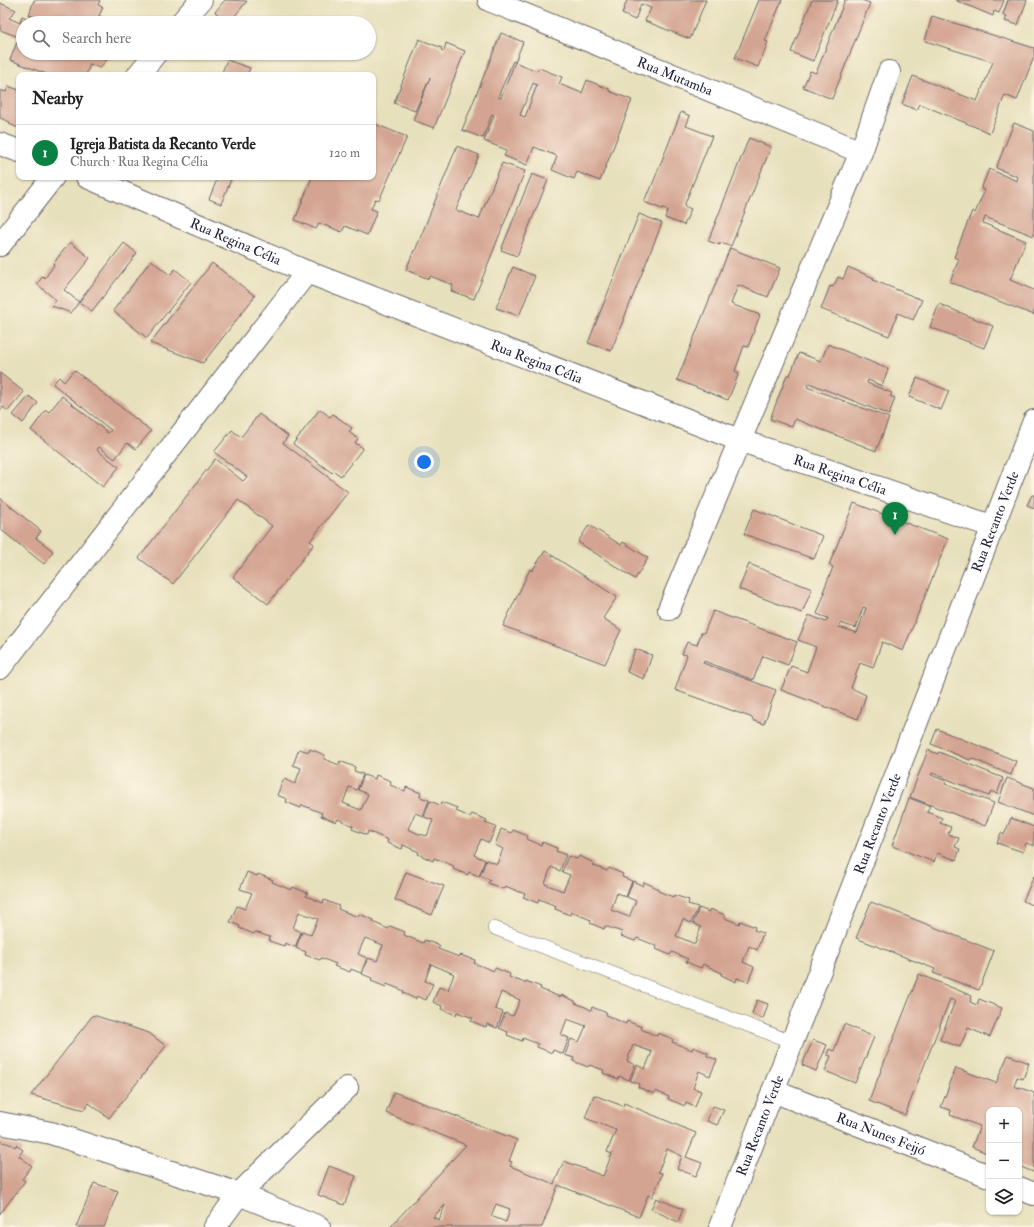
<!DOCTYPE html>
<meta charset="utf-8">
<style>
body{margin:0;font-family:"IM FELL Double Pica",serif;background:#f2f2f2;color:#222}
.controls{position:absolute;right:12px;bottom:12px;display:grid;overflow:hidden;border-radius:8px;box-shadow:0 1px 3px #0004}
.controls button{width:36px;height:36px;display:grid;place-items:center;padding:0;border:0;border-bottom:1px solid #e0e0e0;background:#fff;color:#222;font:20px sans-serif}
.you{position:absolute;left:424px;top:462px;width:14px;height:14px;margin:-10px;border:3px solid #fff;border-radius:50%;background:#1a73e8;box-shadow:0 0 0 6px #1a73e833}
.badge{display:grid;place-items:center;width:26px;height:26px;border-radius:50%;background:#0b8043;color:#fff;font-size:13px;font-weight:700}
.pin{position:absolute;translate:-50% -33px;filter:drop-shadow(0 1px 2px #0008)}
.pin::after{content:'';position:absolute;top:21px;width:14px;height:12px;background:inherit;clip-path:polygon(0 0,100% 0,50% 100%)}
.list{margin:0;padding:0;list-style:none}
h2{display:flex;justify-content:space-between;align-items:center;height:52px;margin:0;padding:0 16px;font-size:17px}
h2 small{font-size:13px;font-weight:400;color:#767676}
.list li{display:grid;grid-template-columns:26px 1fr auto;gap:12px;align-items:center;box-sizing:border-box;height:56px;padding:0 16px;border-top:1px solid #e0e0e0}
.list b{display:block;font-size:15px;white-space:nowrap}
.list p{margin:0;font-size:13px;white-space:nowrap;color:#767676}
.list em{font-size:13px;font-style:normal;color:#767676}
.icon{flex:none;width:22px;height:22px;fill:none;stroke:currentColor;stroke-width:2;stroke-linecap:round;stroke-linejoin:round}
.map{position:relative;flex:none;width:1034px;height:1227px;overflow:hidden}
.search{position:absolute;background:#fff;box-shadow:0 1px 3px #0004;left:16px;top:16px;width:360px;height:44px;display:flex;align-items:center;gap:10px;box-sizing:border-box;padding:0 14px;border-radius:22px;color:#767676;font-size:15px}
.panel{position:absolute;background:#fff;box-shadow:0 1px 3px #0004;left:16px;top:72px;width:360px;height:108px;border-radius:8px}
.map>svg:first-child{display:block}
.building{fill:#d4a492;fill-rule:evenodd}
.lines{fill:none;stroke-linecap:round;stroke-linejoin:round}
.service-casing{stroke:#676468;stroke-width:14}
.minor-casing{stroke:#676468;stroke-width:24}
.service{stroke:#fff;stroke-width:13}
.minor{stroke:#fff;stroke-width:22}
.labels{text-anchor:middle;stroke-width:4;stroke-linejoin:round;paint-order:stroke}
.street-label{font-size:14px;fill:#22223b;stroke:#fcf5e5}
</style>
<div class="map">
<svg width="1034" height="1227" viewBox="0 0 1034 1227">
<rect width="100%" height="100%" fill="#fcf5e5"/>
<filter id="ink" filterUnits="userSpaceOnUse"><feTurbulence type="fractalNoise" baseFrequency=".025" numOctaves="2"/><feDisplacementMap in="SourceGraphic" scale="8" xChannelSelector="R" yChannelSelector="G"/><feConvolveMatrix kernelMatrix="1 2 1 2 8 2 1 2 1" color-interpolation-filters="sRGB"/></filter>
<filter id="wash" filterUnits="userSpaceOnUse"><feTurbulence type="fractalNoise" baseFrequency=".012" numOctaves="4" result="noise"/><feDisplacementMap in="SourceGraphic" scale="16" xChannelSelector="R" yChannelSelector="G"/><feGaussianBlur stdDeviation="0.9" result="paint"/><feColorMatrix in="noise" values="0 0 0 0 0 0 0 0 0 0 0 0 0 0 0 0 0 1.4 0 .05"/><feComposite in="paint" operator="in"/></filter>
<g filter="url(#wash)">
<rect width="100%" height="100%" fill="#e7e0bc"/>
<g id="blocks">
<g class="building">
<path d="M34,0h66l-2,5 5,2 -4,9 18,7h-66l-22,-8z"/>
<path d="M225,0l22,1 -18,22 -14,-11z"/>
<path d="M627,0h79l-16,39 -45,-18 6,-13 -10,-4 -6,16 -13,-6z"/>
<path d="M759,0h23l-17,41 3,1 -10,25 -23,-9z"/>
<path d="M812,0h26l-25,61 -22,-9z"/>
<path d="M845,0h16l9,3 -38,96 -29,-12 7,-16 6,2z"/>
<path d="M957,0h47l-5,13 -5,-2 -1,5 -36,-15z"/>
<path d="M1008,0h19l-9,25 -13,-4 2,-5 -4,-1z"/>
<path d="M0,3l16,7 -7,8 11,5 2,-7 17,7h-16v30h89l-12,15 -10,-4 -4,11h-37l-39,-15 9,-23 -19,-7z"/>
<path d="M932,16l102,32v9l-17,43 -12,-5 -15,38 -70,-29 -3,6 -15,-6 11,-28 64,25 16,-39 -68,-21z"/>
<path d="M501,33l22,9 -8,20 -2,-1 -15,36 3,1 14,-36 22,9 2,-3 23,9 -3,7 23,9 5,-13 22,9v2l23,9 -32,81 -23,-9 -3,7 -22,-9 5,-14 -23,-9 -7,18 -23,-9 3,-6 -23,-9 10,-26 -2,-1 -9,24 -21,-8zM533,83l4,2 -12,32 -5,-2z"/>
<path d="M419,39l23,9 -1,2 3,1 2,-8 19,8 -31,77 -21,-8 17,-42 -15,33 -21,-8z"/>
<path d="M227,60l23,8 -3,7h-26z"/>
<path d="M8,86l11,4v38l-10,-4 1,-2 -10,-4v-28l6,2z"/>
<path d="M681,112l9,4 -4,10 26,10 -28,70 7,3 -7,16 -19,-7 3,-8 -5,-2 -1,1 -18,-7 4,-10 1,1z"/>
<path d="M373,123l34,14 -28,63 -4,-1 -4,10 6,2 -10,24 -22,-9 -3,6 -23,-9 -3,6 -21,-9 17,-43h61z"/>
<path d="M1014,123l20,8v105l-49,-19 -2,6 43,18 -16,39 24,10v25l-84,-33 9,-23 -5,-2 18,-46 3,2 10,-23 -4,-1 8,-20 28,12 1,-4 -22,-9z"/>
<path d="M749,138l22,9 -40,99 -11,-3v2l-12,-4z"/>
<path d="M457,146l22,9 -23,55 23,9 23,-56 23,8 -51,128 -23,-8 2,-6 -23,-9 -1,3 -23,-9 8,-20 1,1z"/>
<path d="M532,174l16,6 -31,76 -16,-6z"/>
<path d="M218,177h14l-11,27 -12,-5z"/>
<path d="M639,214l23,9 -51,128 -23,-8z"/>
<path d="M70,242l20,16 -26,32 15,12 -8,11 -19,-7 4,-6 -19,-16 6,-8 2,2 9,-13 -1,-1z"/>
<path d="M124,243l13,10 -45,58 -13,-9z"/>
<path d="M730,248l50,20 -12,29 -30,-12 -7,19 29,11 -12,32 -4,-1 -9,25 4,2 -11,27 -51,-20z"/>
<path d="M151,260l19,15 5,-6 16,13 -44,56 -34,-27z"/>
<path d="M212,263l43,33 -52,67 -53,-20z"/>
<path d="M513,267l22,9 -16,40 -23,-8z"/>
<path d="M848,267l26,11 -1,2 49,20 -9,20 -15,-7 -9,23 -68,-27 9,-23 3,1 5,-10 5,2z"/>
<path d="M939,304l54,22 -9,22 -54,-21z"/>
<path d="M828,344l60,25 -6,17 -14,-6 -1,3 25,10 -2,3 5,2 -6,17 -80,-32 -2,4 82,31 -13,33 -81,-32 -3,8 -22,-8 17,-44h3l9,-22 22,8z"/>
<path d="M74,370l77,61 -15,18 -9,-6 -12,16 -16,-12 -2,3 22,17 -16,20 -72,-57 15,-20 3,2 13,-16 46,37 3,-3 -58,-46 6,-7 5,5z"/>
<path d="M0,373l24,19 -16,19 -5,-4 -3,4z"/>
<path d="M917,378l32,13 -8,19 -32,-13z"/>
<path d="M29,396l9,7 -15,20 -10,-8z"/>
<path d="M320,409l10,8 3,-3 19,14 -3,4 9,7 -3,4 8,5 -22,28 -7,-5 -2,2 -39,-29z"/>
<path d="M259,414l29,22 -5,7 65,49 -38,49 4,3 -46,60 -35,-27 39,-51 -34,-26 -65,84 -34,-26 76,-99 28,22 4,-4 -33,-25 18,-22 9,7z"/>
<path d="M1032,495h2v13l-7,-3z"/>
<path d="M0,498l41,33 -5,7 17,13 -9,13 -44,-35z"/>
<path d="M854,503l94,36 -45,112 -21,-9 -9,26 -13,-5 -9,25 15,7 -8,24 -77,-29 10,-24 16,6 9,-25 -18,-7 11,-25 17,7 2,-4 -11,-4 8,-22h-2l10,-25 -4,-2zM863,607l3,1 -9,25 -18,-6 1,-4 16,5z"/>
<path d="M754,509l69,27 -9,23 -70,-25z"/>
<path d="M589,525l32,20 2,-3 25,16 -13,21 -57,-37z"/>
<path d="M545,551l72,46 -14,21 18,12 -16,34 -102,-38 27,-57 2,2z"/>
<path d="M749,564l63,25 -10,24 -63,-24z"/>
<path d="M713,611l84,31 -9,23 -25,-9 -10,24 -49,-19 -1,2 73,27 -12,34 -12,-4 1,-2 -78,-28 12,-35 -5,-1 5,-12 10,3 4,-12h3z"/>
<path d="M635,649l17,6 -8,24 -17,-7z"/>
<path d="M937,729l79,32 -5,14 -40,-17 -1,2 -39,-16z"/>
<path d="M299,749l10,3 1,-3 15,6 -1,4 15,6 1,-4 15,6 -1,4 9,3 -6,16 -8,-3 -6,16 18,7 7,-16 -10,-4 6,-15 11,4 1,-4 15,6 -1,4 15,6 1,-4 15,6 -1,4 9,3 -6,16 -8,-3 -7,16 11,5 8,2 6,-16 -9,-3 6,-16 10,4 2,-3 15,6 -1,3 14,6 2,-3 15,6 -2,3 11,4 -7,16 -8,-4 -7,16 11,5 -6,16 -10,-4 -1,3 -15,-6 1,-3 -20,-8 -1,3 -15,-7 1,-2 -16,-7 -1,4 -15,-6 1,-3 -20,-9 -1,4 -15,-6 1,-3 -15,-7 -2,3 -15,-6 1,-3 -20,-8 -1,3 -15,-6 1,-3 -10,-4 7,-16 11,5 6,-16 -8,-3z"/>
<path d="M928,750l10,4 1,-2 64,26 -6,16 -6,-3 -2,5 -57,-23 -1,2 15,6 -1,3 49,19 -9,23 -75,-29z"/>
<path d="M1007,778l27,10v28l-36,-14z"/>
<path d="M909,798l21,8 -3,6 15,6 -2,5 11,4 -3,7 11,4 -4,9 5,2 -4,11 -19,-7 -3,9 -42,-16z"/>
<path d="M1011,818l23,9v19l-8,-3 -3,9 -26,-9 4,-10 3,2z"/>
<path d="M501,829l10,4 2,-3 15,6 -1,3 14,6 1,-3 15,6 -1,3 10,4 -6,16 -9,-4 -6,17 18,7 7,-16 -8,-3 6,-16 9,3 2,-3 15,7 -2,2 15,6 2,-3 14,6 -1,3 10,4 -6,16 -9,-4 -6,17 18,7 7,-16 -9,-4 6,-16 10,5 1,-4 15,7 -1,2 15,6 1,-2 15,5 -1,4 10,3 -7,16 -8,-4 -7,17 19,8 6,-17 -8,-4 6,-15 10,4 1,-3 15,6v3l14,6 1,-3 15,6 -1,3 9,3 -6,17 -8,-4 -6,16 11,5 -6,15 -11,-4 -1,4 -15,-7 1,-2 -19,-9 -2,4 -15,-6 2,-3 -16,-7 -2,3 -14,-6 1,-3 -20,-8 -2,3 -14,-5 1,-4 -17,-6 -1,3 -14,-6 1,-3 -20,-8 -1,3 -15,-6 1,-3 -17,-7 -1,4 -15,-6 2,-3 -20,-8 -2,3 -15,-6 2,-3 -10,-4 6,-16 11,4 6,-15 -8,-4z"/>
<path d="M247,872l10,4 1,-2 15,6 -1,2 19,8 2,-3 15,6 -2,3 17,7 1,-3 15,6 -1,3 20,8 1,-3 15,6 -1,2 15,7 2,-3 15,6 -1,3 19,8 2,-3 15,6 -2,3 21,8 1,-2 15,5 -1,3 20,8 1,-3 15,6 -1,3 16,6 1,-2 15,6 -1,2 20,8 1,-2 14,6v2l10,4 6,3 1,-3 15,6 -1,2 20,9 1,-3 15,6 -1,2 16,7 1,-3 15,6 -1,3 20,8 1,-3 15,6 -1,3 10,4 -7,16 -11,-5 -6,17 8,3 -6,16 -9,-4 -1,3 -17,-7 1,-2 -13,-6 -2,3 -16,-7 1,-3 -9,-3 7,-16 8,4 7,-17 -8,-3 -11,-4 -6,16 8,4 -6,15 -10,-4 -1,3 -15,-6 1,-3 -15,-5 -1,2 -15,-6 1,-3 -9,-3 6,-16 8,3 7,-16 -19,-7 -6,16 8,3 -6,16 -10,-4 -1,3 -15,-6 1,-3 -15,-6 -1,3 -15,-6 1,-3 -9,-4 6,-15 8,3 7,-16 -19,-8 -6,17 8,3 -6,16 -10,-4 -1,3 -15,-6 2,-3 -16,-6 -1,3 -15,-6 1,-3 -9,-4 6,-15 9,3 6,-16 -23,-10 -6,17 8,3 -7,16 -10,-4v3l-13,-6 1,-2 -17,-7 -1,3 -15,-6 1,-3 -10,-4 6,-16 9,3 6,-16 -18,-7 -7,16 9,4 -6,15 -10,-4 -1,3 -16,-6 2,-2 -15,-6 -1,2 -15,-5 1,-3 -10,-4 6,-16 9,3 7,-16 -19,-7 -6,16 8,4 -6,15 -10,-4 -1,3 -15,-5 1,-4 -15,-5 -1,2 -15,-6 1,-2 -10,-4 7,-16 8,3 7,-16 -12,-4z"/>
<path d="M406,872l38,14 -12,29 -37,-15z"/>
<path d="M1034,876v30l-11,-5z"/>
<path d="M871,902l123,49 -15,39 -46,-17 2,-4 -79,-31z"/>
<path d="M919,974l53,22 -2,6 7,3 2,-6 23,9 -12,29 -22,-9 -8,19 -20,-7 15,-39 -5,-2 -45,116 -36,-14z"/>
<path d="M757,1000l11,4 -5,15 -11,-5z"/>
<path d="M93,1015l56,18 17,13 -57,72 -20,-15 -5,7 -53,-15z"/>
<path d="M844,1024l30,13 -19,46 -30,-12 6,-15 -4,-1 2,-6 5,2z"/>
<path d="M813,1040l14,5 -11,26 -14,-6z"/>
<path d="M1008,1055l21,8 -6,16 -6,-2 -3,9 5,2v-1l15,6v77l-1,2 -14,-6v-56h-30v44l-17,-7 8,-21 -30,-11 1,-5 -10,-3 15,-39 40,15z"/>
<path d="M394,1092l123,48 -8,21 3,1 -2,4 44,18 10,-23 39,15 9,-22 -5,-2 9,-22 -31,-12 9,-23 29,11 1,-3 72,30 -10,24 16,6 -6,13 -19,-7 5,-13 -15,-7 -9,23 4,1 -1,4 -9,20 -4,-2 -9,22 -81,-32 -16,42h-149l-2,-1 75,-81 -80,-32zM496,1204l14,5 -4,13 -15,-6zM445,1205l-6,15 -6,-3z"/>
<path d="M713,1106l11,4 -7,15 -10,-4z"/>
<path d="M1,1141l3,2 1,-1 3,2v-1l3,2v-1l4,3 1,-2 7,5 -4,6 13,10 -10,13 3,2 -25,33v-72z"/>
<path d="M329,1166l27,10 -12,29 -26,-10z"/>
<path d="M94,1183l24,8 -14,36h-28z"/>
<path d="M656,1198l27,11 -5,13 -27,-13z"/>
</g>
</g>
</g>
<g filter="url(#ink)">
<use href="#blocks" fill-opacity="0" stroke="#676468" stroke-width="1"/>
<g class="lines">
<g class="service-casing">
<path id="service" d="M494,928l298,114"/>
</g>
<g class="minor-casing">
<g id="minor">
<path id="s1" d="M489,0l372,152"/>
<path d="M181,23l20,-23"/>
<path d="M138,75l18,-22"/>
<path d="M0,144l19,7"/>
<path id="s2" d="M87,177l220,95 432,168 255,87"/>
<path d="M0,245l53,-68"/>
<path d="M669,609l192,-457 28,-80"/>
<path d="M0,668l307,-396"/>
<path id="s3" d="M773,1091l216,85"/>
<path d="M0,1123l51,10 188,61 80,33"/>
<path d="M1019,1188l15,6"/>
<path d="M215,1227l24,-33 108,-106"/>
<path id="s4" d="M720,1227l314,-806"/>
</g>
</g>
<use href="#service" class="service"/>
<use href="#minor" class="minor"/>
</g>
</g>
<g class="labels">
<g class="street-label">
<text dy="5" stroke="none"><textPath href="#s1" startOffset="201">Rua Mutamba</textPath></text>
<text dy="5" stroke="none"><textPath href="#s2" startOffset="162">Rua Regina Célia</textPath></text>
<text dy="5" stroke="none"><textPath href="#s2" startOffset="486">Rua Regina Célia</textPath></text>
<text dy="5" stroke="none"><textPath href="#s2" startOffset="810">Rua Regina Célia</textPath></text>
<text dy="5" stroke="none"><textPath href="#s4" startOffset="757">Rua Recanto Verde</textPath></text>
<text dy="5" stroke="none"><textPath href="#s4" startOffset="433">Rua Recanto Verde</textPath></text>
<text dy="5" stroke="none"><textPath href="#s4" startOffset="109">Rua Recanto Verde</textPath></text>
<text dy="5" stroke="none"><textPath href="#s3" startOffset="116">Rua Nunes Feijó</textPath></text>
</g>
</g>
</svg>
<div class="controls">
<button>+</button>
<button>−</button>
<button><svg class="icon" aria-label="layers" viewBox="0 0 24 24"><path d="M12 4l9 5-9 5-9-5zM3 14l9 5 9-5"/></svg></button>
</div>
<div class="you"></div>
<div class="pin badge" style="left:895px;top:535px">1</div>
<div class="search"><svg class="icon" aria-label="search" viewBox="0 0 24 24"><circle cx="10" cy="10" r="6"/><path d="M15 15l6 6"/></svg>Search here</div>
<section class="panel">
<h2>Nearby<small></small></h2>
<ul class="list">
<li><span class="badge">1</span><div><b>Igreja Batista da Recanto Verde</b><p>Church · Rua Regina Célia</p></div><em>120 m</em></li>
</ul>
</section>
</div>
